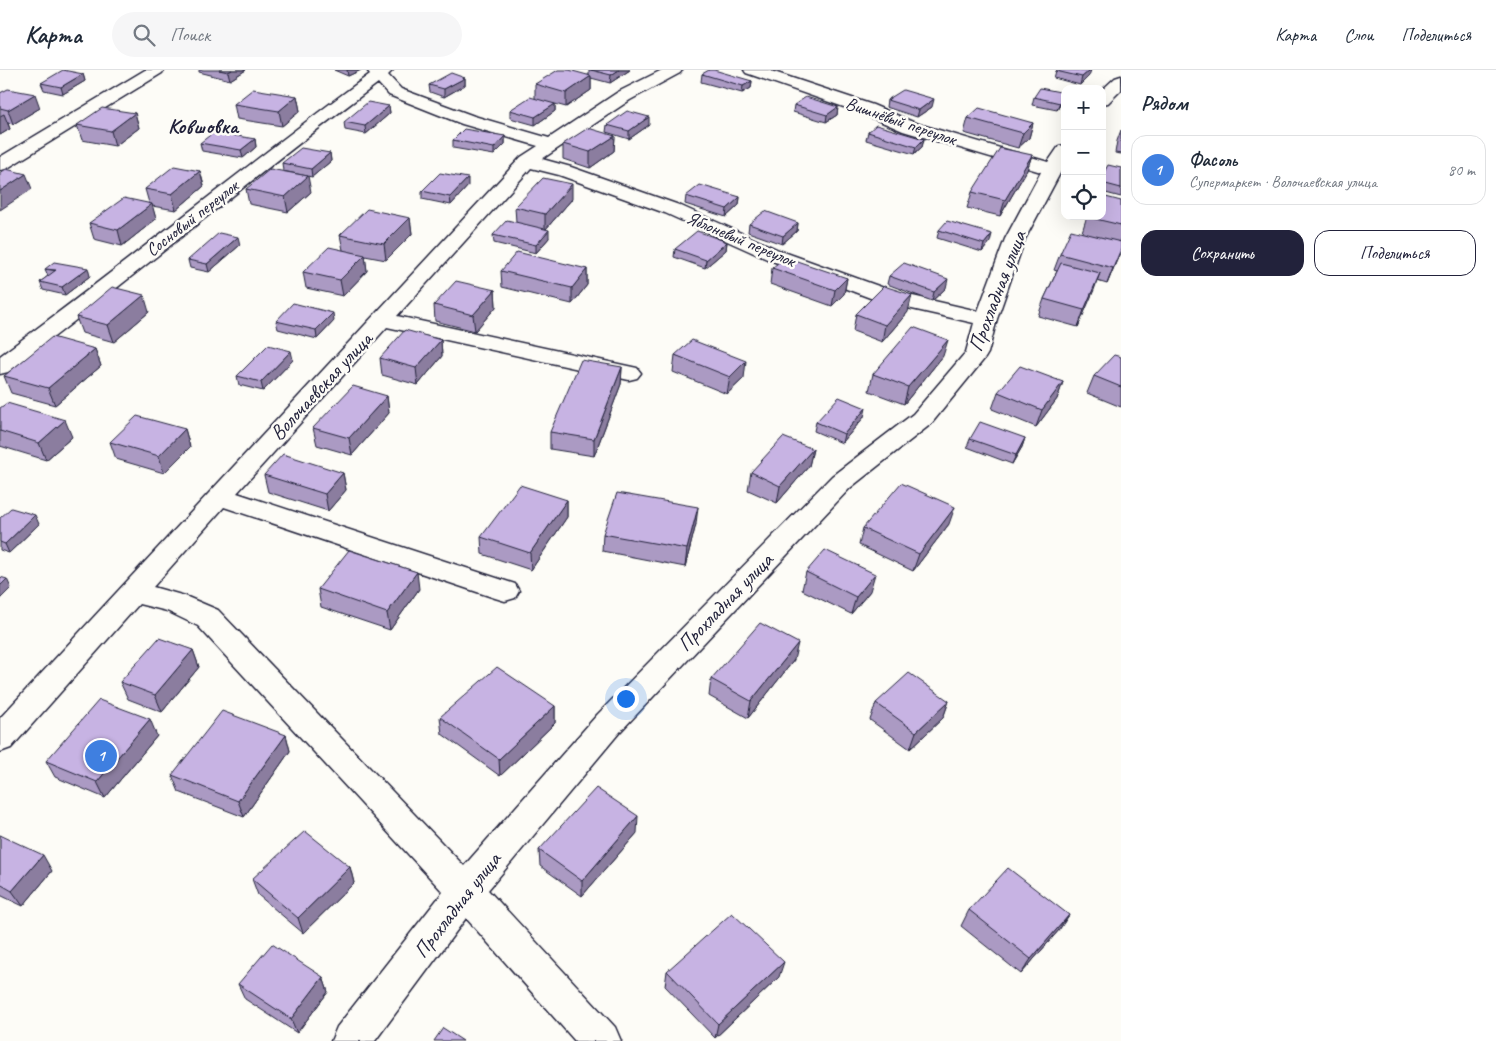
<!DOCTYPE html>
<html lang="ru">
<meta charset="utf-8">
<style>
body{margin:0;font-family:Caveat,sans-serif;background:#f6f6f7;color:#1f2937}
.controls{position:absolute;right:15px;top:15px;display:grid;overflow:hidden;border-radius:10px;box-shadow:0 5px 20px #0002}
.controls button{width:45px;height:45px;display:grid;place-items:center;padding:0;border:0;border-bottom:1px solid #e0e1e3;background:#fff;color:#1f2937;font:25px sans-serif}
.you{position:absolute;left:625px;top:628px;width:18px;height:18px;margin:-12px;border:4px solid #fff;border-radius:50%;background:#1a73e8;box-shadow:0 0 0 8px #1a73e833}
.badge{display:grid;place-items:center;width:32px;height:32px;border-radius:50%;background:#22223b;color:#fff;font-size:16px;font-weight:700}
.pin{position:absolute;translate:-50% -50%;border:2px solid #fff;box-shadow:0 1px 5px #0006}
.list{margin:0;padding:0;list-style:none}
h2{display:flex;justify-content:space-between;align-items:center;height:65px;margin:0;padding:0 20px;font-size:21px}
h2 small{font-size:16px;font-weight:400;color:#747a83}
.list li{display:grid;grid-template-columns:32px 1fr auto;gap:15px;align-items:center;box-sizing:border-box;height:70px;margin:0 10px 10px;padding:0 10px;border:1px solid #e0e1e3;border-radius:15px}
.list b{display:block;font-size:19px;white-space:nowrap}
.list p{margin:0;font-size:16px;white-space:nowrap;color:#747a83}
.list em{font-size:16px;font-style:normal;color:#747a83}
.actions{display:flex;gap:10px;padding:15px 20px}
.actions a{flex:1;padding:11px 0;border:1px solid #22223b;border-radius:15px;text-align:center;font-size:18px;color:#22223b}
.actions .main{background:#22223b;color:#fff}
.icon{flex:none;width:28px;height:28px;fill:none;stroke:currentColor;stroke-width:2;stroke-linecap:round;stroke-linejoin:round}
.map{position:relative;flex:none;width:1121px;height:971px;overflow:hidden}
header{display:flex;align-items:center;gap:30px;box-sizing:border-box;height:70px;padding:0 25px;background:#fff;border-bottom:1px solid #e0e1e3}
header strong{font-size:24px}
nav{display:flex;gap:28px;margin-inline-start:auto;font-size:18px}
.search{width:350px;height:45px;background:#f6f6f7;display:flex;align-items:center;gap:12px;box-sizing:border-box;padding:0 18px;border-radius:28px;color:#747a83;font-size:19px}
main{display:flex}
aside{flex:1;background:#fff}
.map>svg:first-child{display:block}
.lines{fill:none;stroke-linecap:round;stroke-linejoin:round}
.minor-casing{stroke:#22223b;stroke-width:3}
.minor{fill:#fdfcf7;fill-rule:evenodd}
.wall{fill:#ab9ac3;stroke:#22223b}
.shaded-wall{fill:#8b7d9f;stroke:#22223b}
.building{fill:#c7b3e3;stroke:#22223b}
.labels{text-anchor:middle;stroke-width:5;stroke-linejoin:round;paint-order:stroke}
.far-street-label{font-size:18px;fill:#22223b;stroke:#fdfcf7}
.far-district-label{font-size:21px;font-weight:bold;fill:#22223b;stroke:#fdfcf7}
.street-label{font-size:21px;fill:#22223b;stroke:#fdfcf7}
</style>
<header>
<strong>Карта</strong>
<div class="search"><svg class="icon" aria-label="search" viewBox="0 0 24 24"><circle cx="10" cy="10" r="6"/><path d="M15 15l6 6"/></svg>Поиск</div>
<nav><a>Карта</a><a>Слои</a><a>Поделиться</a></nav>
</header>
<main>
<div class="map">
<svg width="1121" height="971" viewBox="0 0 1121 971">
<rect width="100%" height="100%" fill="#fdfcf7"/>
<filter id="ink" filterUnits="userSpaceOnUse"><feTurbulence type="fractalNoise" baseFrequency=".02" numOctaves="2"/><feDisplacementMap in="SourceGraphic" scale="10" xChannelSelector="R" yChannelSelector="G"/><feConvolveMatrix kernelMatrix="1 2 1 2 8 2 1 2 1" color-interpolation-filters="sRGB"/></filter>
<g filter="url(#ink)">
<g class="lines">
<g class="minor-casing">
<g id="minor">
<path d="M145,0h19l-2,3 -156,96 -6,1v-13z"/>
<path d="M367,0h26l-5,5 13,14 73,27 75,22 69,-46 44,-22h20l-2,3 -50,27 -88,59 29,8 108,38 102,46 114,41 83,19 27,-72 36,-67 -138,-41 -42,-18 -115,-40 -2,-3h24l105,35 42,18 133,39 11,-16 6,-1v19l-40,75 -28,80 -9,34 -3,5 -54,66 -81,64 -231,245 -131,157 127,137 6,14h-46l-109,-123 -91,123h-44l6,-14 106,-135 -245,-266 -31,-15 -28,-7 -128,144 -11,4v-34l521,-561 17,-11 -76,-22 -73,-29 -11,-12c-125,94 -245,195 -370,289l-8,2v-18c125,-92 245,-190 370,-282zM531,98l28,7 106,38 102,46 114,43 93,21 -8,29 -53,62 -81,62 -235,239 -133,151 -246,-256 -33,-14 -32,-9 71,-80 271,91 10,3 10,-3 4,-7 -4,-7 -278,-91 150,-166 242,53 8,-2 4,-5 -4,-5 -240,-52z"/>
<path d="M1121,6v14l-13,13 -6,1v-14l13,-12z"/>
</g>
</g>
<use href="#minor" class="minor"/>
</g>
<g class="wall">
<path d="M199,0h47l-16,10 -31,-8z"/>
<path d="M334,0h27l-13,6z"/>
<path d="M589,0h41l-20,13 -19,-5v12l-25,17 -11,-3v7l-20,14 -25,-7v-8l25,-11v-15l54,-9z"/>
<path d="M1056,1l33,5 -9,9 -26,-7z"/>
<path d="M83,4l2,7 -22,13 -19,-4 -3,-7z"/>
<path d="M702,4l50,7 -1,7 -9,5 -41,-11z"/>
<path d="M465,8v7l-21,12 -14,-5 -1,-7z"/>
<path d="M0,23l40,15 -27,16 -5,-1 2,6 -10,6z"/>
<path d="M1065,23l-2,7 -6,10 -25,-5 2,-8z"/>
<path d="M297,26l3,15 -18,15 -45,-7 -3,-15z"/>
<path d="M887,30l45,7 -15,10 -31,-10z"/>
<path d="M794,35l44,2 -1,8 -11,7 -33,-10z"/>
<path d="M389,36l1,7 -24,21 -21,-4 -1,-8z"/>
<path d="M135,43l4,15 -24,18 -33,-6 -5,-15z"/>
<path d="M968,48l65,5 -4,15 -11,10 -54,-15z"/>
<path d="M607,55h42l-20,14 -23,-7z"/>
<path d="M1121,60v24l-6,-1 2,-12z"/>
<path d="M868,62l56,7 -2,8 -8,7 -48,-14z"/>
<path d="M505,66v8l-11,11 -41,-7v-8z"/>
<path d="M615,66l-1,15 -24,17 -27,-9v-15z"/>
<path d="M255,69l1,8 -13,11 -41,-7 -2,-8z"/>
<path d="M330,83l1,8 -19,16 -29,-6 -1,-8z"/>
<path d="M1032,85l-5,15 -27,46 -33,-8 5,-16z"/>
<path d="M1121,98v29l-19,-5v-16z"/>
<path d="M200,101l4,15 -28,24 -24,-4 4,13 -34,27 -28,-7 -5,-16 60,-20 -4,-14z"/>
<path d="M468,116l-17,19 -29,-6v-8z"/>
<path d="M246,119l65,3 -23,20 -39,-8z"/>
<path d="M686,126l54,1 -1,8 -13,12 -41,-13z"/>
<path d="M572,129l-26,30 3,9 -13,15 -42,-10 -1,-8 23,-13 -1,-15z"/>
<path d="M1121,131v49l-14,34 -10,-3 -19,46 -40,-11 6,-17 13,-28 -3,-1 6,-16 22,-22 5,-16z"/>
<path d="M410,148l2,16 -26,26 -21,-4 2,15 -24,25 -37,-8 -3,-16 40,-22 -3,-15z"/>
<path d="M798,153l-1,8 -15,13 -34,-12 1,-8z"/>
<path d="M939,160l51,12 -8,10 -45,-14z"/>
<path d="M727,172l-1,8 -21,18 -31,-11 1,-8z"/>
<path d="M240,175l-31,27 -19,-4 -2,-8z"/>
<path d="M772,198l75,10 -3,16 -12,12 -62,-22z"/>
<path d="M45,199l45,7 -25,19 -22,-5 -3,-8 8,-6z"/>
<path d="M587,199v16l-15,19 -70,-17 -1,-16z"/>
<path d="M889,206l57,12 -14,13 -45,-17z"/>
<path d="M495,220l1,17 -21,24 -40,-10 -1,-16z"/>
<path d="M149,242l-35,30 -32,-9 -6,-16z"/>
<path d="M908,242l-26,30 -29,-11 3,-17z"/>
<path d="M276,251h58l-17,18 -39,-10z"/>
<path d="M441,270l1,16 -24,29 -36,-10 -2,-17z"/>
<path d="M95,279l6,17 -46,39 -44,-12 -7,-17z"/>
<path d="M675,285l69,23 -17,16 -54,-22z"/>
<path d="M943,286l-39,48 -35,-13 4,-17z"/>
<path d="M1121,287v50l-34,-14 7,-17z"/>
<path d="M293,290l-30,31 -24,-6 -2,-9z"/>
<path d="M622,297l-1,17 -27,72 -44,-7v-17z"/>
<path d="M1063,312l-6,17 -21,28 -44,-18 6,-17z"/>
<path d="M387,326l2,17 -37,42 -35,-10 -4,-17z"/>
<path d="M0,338l72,29 -26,23 -46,-14z"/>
<path d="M864,347l-22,26 -28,-12 2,-9z"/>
<path d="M185,359l5,18 -26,26 -48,-14 -6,-17z"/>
<path d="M1025,368l-3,9 -10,17 -45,-17 3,-8z"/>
<path d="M813,379l-4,17 -32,37 -29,-13 3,-18z"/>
<path d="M343,403l3,17 -18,21 -60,-19 -4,-17z"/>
<path d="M567,430v17l-36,53 -49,-16 -1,-17z"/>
<path d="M0,448l39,6 -30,29 -9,-3z"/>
<path d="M696,454l-11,43 -83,-16 1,-17z"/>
<path d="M949,454l-36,47 -54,-26 4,-17z"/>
<path d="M806,502l64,19 -19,23 -49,-24z"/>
<path d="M318,519h101l-29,41 -69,-23z"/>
<path d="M193,580l6,17 -37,45 -34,-13 -8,-17z"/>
<path d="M794,590l-46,58 -39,-22 2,-17z"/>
<path d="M949,631l-6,17 -33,31 -40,-29 6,-17z"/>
<path d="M555,636v17l-55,53 -58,-42 -2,-17z"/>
<path d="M286,665l4,16 -46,66 -65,-25 -7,-17z"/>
<path d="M157,666l-52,62 -50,-21 -9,-16z"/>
<path d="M637,763l-55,63 -42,-30 -1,-16z"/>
<path d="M0,765l52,36 -29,35 -23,-11z"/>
<path d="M350,797l4,16 -51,50 -45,-38 -6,-16z"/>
<path d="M969,840l100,5 -10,15 -38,44 -60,-48z"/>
<path d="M667,901l112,6 -64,61 -50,-52z"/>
<path d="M323,907l5,15 -31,41 -52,-34 -7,-15z"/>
</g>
<g class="shaded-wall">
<path d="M232,0h14l-16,10 -2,-8z"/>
<path d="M347,0h14l-13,6z"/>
<path d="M619,0h11l-20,13 1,-8z"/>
<path d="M1090,0h1l-2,6 -9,9 2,-8z"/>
<path d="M83,4l2,7 -22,13 -2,-7z"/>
<path d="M591,6v14l-25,17v-14z"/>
<path d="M465,8v7l-21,12v-8z"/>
<path d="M752,11l-1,7 -9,5 1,-7z"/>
<path d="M35,24l5,14 -27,16 -5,-14z"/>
<path d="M1065,24l-2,6 -6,10 3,-7z"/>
<path d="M297,26l3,15 -18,15 -3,-15z"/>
<path d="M934,29l-2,8 -15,10 2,-7z"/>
<path d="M555,34v7l-20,14v-8z"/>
<path d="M389,36l1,7 -24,21 -1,-8z"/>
<path d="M838,37l-1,8 -11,7 1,-7z"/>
<path d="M135,43l4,15 -24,18 -4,-15z"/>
<path d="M4,44l6,15 -10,6v-19z"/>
<path d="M649,47v8l-20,14v-8z"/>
<path d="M1033,53l-4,15 -11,10 5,-15z"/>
<path d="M505,66v8l-11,11v-7z"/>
<path d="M615,66l-1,15 -24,17v-16z"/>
<path d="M255,69l1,8 -13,11 -2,-8z"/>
<path d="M924,69l-2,8 -8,7 2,-7z"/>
<path d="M330,83l1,8 -19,16 -1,-8z"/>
<path d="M1032,85l-5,15 -27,46 5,-16z"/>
<path d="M200,101l4,15 -28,24 -4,-16z"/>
<path d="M26,104l6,15 -32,21v-19z"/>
<path d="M308,106l3,16 -23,20 -3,-15z"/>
<path d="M468,108v8l-17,19 -1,-8z"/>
<path d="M572,114v15l-27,31v-16z"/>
<path d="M740,127l-1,8 -13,12 1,-8z"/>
<path d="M152,134l4,15 -34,27 -4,-16z"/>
<path d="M410,148l2,16 -26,26 -2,-16z"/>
<path d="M798,153l-1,8 -15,13 1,-8z"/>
<path d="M549,160v8l-13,15v-8z"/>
<path d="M992,164l-2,8 -8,10 2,-8z"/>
<path d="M238,167l2,8 -31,27 -2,-8z"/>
<path d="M727,172l-1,8 -21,18 1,-8z"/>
<path d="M1121,180l-14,34 6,-16z"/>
<path d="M365,185l2,16 -24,25 -3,-16z"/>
<path d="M88,198l2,8 -25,19 -3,-8z"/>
<path d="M587,199v16l-15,19v-16z"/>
<path d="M1100,203l-6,17 -16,37 6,-17z"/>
<path d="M847,208l-3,16 -12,12 3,-16z"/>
<path d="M948,209l-2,9 -14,13 2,-9z"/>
<path d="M495,220l1,17 -21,24 -2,-16z"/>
<path d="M144,225l5,17 -35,30 -6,-17z"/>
<path d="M912,225l-4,17 -26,30 3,-17z"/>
<path d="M333,243l1,8 -17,18 -1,-9z"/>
<path d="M441,270l1,16 -24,29 -2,-17z"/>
<path d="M948,270l-5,16 -39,48 4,-17z"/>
<path d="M95,279l6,17 -46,39 -7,-17z"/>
<path d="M291,281l2,9 -30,31 -2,-9z"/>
<path d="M746,291l-2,17 -17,16 3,-17z"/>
<path d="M622,297l-1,17 -27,72v-17z"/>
<path d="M1063,312l-6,17 -21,28 6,-17z"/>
<path d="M387,326l2,17 -37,42 -3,-17z"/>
<path d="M866,338l-2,9 -22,26 2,-9z"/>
<path d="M65,350l7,17 -26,23 -7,-17z"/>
<path d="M185,359l5,18 -26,26 -5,-17z"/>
<path d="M1025,368l-3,9 -10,17 4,-9z"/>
<path d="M813,379l-4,17 -32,37 3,-17z"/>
<path d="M343,403l3,17 -18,21 -3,-17z"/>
<path d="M567,430v17l-36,53 -1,-17z"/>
<path d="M698,437l-2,17 -11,43 2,-18z"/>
<path d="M955,437l-6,17 -36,47 6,-17z"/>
<path d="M35,445l4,9 -30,29 -4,-9z"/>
<path d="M417,502l2,17 -29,41 -3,-17z"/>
<path d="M875,504l-5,17 -19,23 5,-17z"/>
<path d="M7,509l4,9 -11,11v-13z"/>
<path d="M798,573l-4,17 -46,58 3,-17z"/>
<path d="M193,580l6,17 -37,45 -7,-17z"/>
<path d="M949,631l-6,17 -33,31 6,-17z"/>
<path d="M555,636v17l-55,53 -1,-17z"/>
<path d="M150,649l7,17 -52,62 -8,-16z"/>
<path d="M286,665l4,16 -46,66 -6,-16z"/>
<path d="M638,746l-1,17 -55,63v-15z"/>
<path d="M43,785l9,16 -29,35 -11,-15z"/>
<path d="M350,797l4,16 -51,50 -5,-15z"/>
<path d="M1069,845l-10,15 -38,44 10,-15z"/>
<path d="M784,892l-5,15 -64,61 3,-14z"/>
<path d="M323,907l5,15 -31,41 -6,-14z"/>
</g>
<g class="building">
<path d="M63,0l20,4 -22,13 -20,-4z"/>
<path d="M219,0h13l-4,2z"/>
<path d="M558,0h11l22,6 -25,17 -31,-9z"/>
<path d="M591,0h28l-8,5z"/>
<path d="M709,0h5l38,11 -9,5 -41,-12z"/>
<path d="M1057,0h33l-8,7 -26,-6z"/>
<path d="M451,3l14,5 -21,11 -15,-4z"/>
<path d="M1040,18l25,5v1l-5,9 -26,-6z"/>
<path d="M8,19l27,5 -27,16 -8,-2v-15z"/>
<path d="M253,19l44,7 -18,15 -45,-7z"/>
<path d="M903,20l31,9 -15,11 -32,-10z"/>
<path d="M530,27l25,7 -20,13 -25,-7z"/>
<path d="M806,27l32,10 -11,8 -33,-10z"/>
<path d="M368,32l21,4 -24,20 -21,-4z"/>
<path d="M102,38l33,5 -24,18 -34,-6z"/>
<path d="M979,38l54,15 -10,10 -55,-15z"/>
<path d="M627,41l22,6 -20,14 -22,-6z"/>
<path d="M876,55l48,14 -8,8 -48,-15z"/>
<path d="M588,58l27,8 -25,16 -27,-8z"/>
<path d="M464,59l41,7 -11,12 -41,-8z"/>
<path d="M214,62l41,7 -14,11 -41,-7z"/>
<path d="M301,78l29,5 -19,16 -29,-6z"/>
<path d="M1000,78l32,7 -27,45 -33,-8z"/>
<path d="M1108,95l13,3v20l-19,-5v-7z"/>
<path d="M174,96l26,5 -28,23 -27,-5z"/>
<path d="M6,99l20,5 -26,17v-18z"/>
<path d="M270,99l38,7 -23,21 -39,-8z"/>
<path d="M440,103l28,5 -18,19 -28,-6z"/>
<path d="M543,108l29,6 -27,30 -30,-7z"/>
<path d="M700,115l40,12 -13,12 -41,-13z"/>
<path d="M1102,126l19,5v24l-34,-8 15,-1z"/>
<path d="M124,128l28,6 -34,26 -29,-7z"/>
<path d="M367,139l43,9 -26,26 -44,-9z"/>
<path d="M765,141l33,12 -15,13 -34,-12z"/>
<path d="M507,150l42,10 -13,15 -43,-10z"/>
<path d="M947,151l45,13 -8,10 -45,-14z"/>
<path d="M1071,160l50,12v7l-8,19 -53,-14z"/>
<path d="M697,161l30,11 -21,18 -31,-11z"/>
<path d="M219,163l19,4 -31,27 -19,-4z"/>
<path d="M329,177l36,8 -25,25 -37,-8z"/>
<path d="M517,182l70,17 -15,19 -71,-17z"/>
<path d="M785,187l62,21 -12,12 -63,-22z"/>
<path d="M54,192l34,6 -26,19 -22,-5 16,-12 -11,-1z"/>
<path d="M904,193l44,16 -14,13 -45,-16z"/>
<path d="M1061,193l39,10 -16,37 -40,-11z"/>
<path d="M456,211l39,9 -22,25 -39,-10z"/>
<path d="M884,216l28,9 -27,30 -29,-11z"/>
<path d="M112,217l32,8 -36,30 -32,-8z"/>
<path d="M293,233l40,10 -17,17 -40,-9z"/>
<path d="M913,257l35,13 -40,47 -35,-13z"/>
<path d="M405,260l36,10 -25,28 -36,-10z"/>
<path d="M52,267l43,12 -47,39 -44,-12z"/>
<path d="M692,270l54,21 -16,16 -55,-22z"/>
<path d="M268,275l23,6 -30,31 -24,-6z"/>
<path d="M1114,285l7,2v30l-27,-11z"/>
<path d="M581,290l41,7 -28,72 -44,-7z"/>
<path d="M1020,296l43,16 -21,28 -44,-18z"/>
<path d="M353,316l34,10 -38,42 -36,-10z"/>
<path d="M839,327l27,11 -22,26 -28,-12z"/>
<path d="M7,333l58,17 -26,23 -39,-12v-23z"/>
<path d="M137,346l48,13 -26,27 -49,-14z"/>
<path d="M980,352l45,16 -9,17 -46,-16z"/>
<path d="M783,367l30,12 -33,37 -29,-14z"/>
<path d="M283,384l60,19 -18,21 -61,-19z"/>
<path d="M901,413l54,24 -36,47 -56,-26z"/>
<path d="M520,415l47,15 -37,53 -49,-16z"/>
<path d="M617,423l81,14 -11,42 -84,-15z"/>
<path d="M11,438l24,7 -30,29 -5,-2v-24z"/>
<path d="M349,480l68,22 -30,41 -69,-24z"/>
<path d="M825,480l50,24 -19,23 -50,-25z"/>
<path d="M0,507l7,2 -7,7z"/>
<path d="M760,553l38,20 -47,58 -40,-22z"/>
<path d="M159,568l34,12 -38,45 -35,-13z"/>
<path d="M497,597l58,39 -56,53 -59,-42z"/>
<path d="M909,603l40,28 -33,31 -40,-29z"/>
<path d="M99,630l51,19 -53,63 -51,-21z"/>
<path d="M222,641l64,24 -48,66 -66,-26z"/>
<path d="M596,718l42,28 -56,65 -43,-31z"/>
<path d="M305,761l45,36 -52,51 -46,-39z"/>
<path d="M0,765l43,20 -31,36 -12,-7z"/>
<path d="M1008,798l61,47 -38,44 -62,-49z"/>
<path d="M732,843l52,49 -66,62 -51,-53z"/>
<path d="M272,874l51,33 -32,42 -53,-35z"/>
<path d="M443,958l20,13h-29z"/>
</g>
</g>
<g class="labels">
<g class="far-street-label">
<text transform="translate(901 51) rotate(19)" y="6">Вишнёвый переулок</text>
<text transform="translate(192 148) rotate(-38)" y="6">Сосновый переулок</text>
<text transform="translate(741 169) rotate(23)" y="6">Яблоневый переулок</text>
</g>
<g class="far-district-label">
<text x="203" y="63">Ковшовка</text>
</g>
<g class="street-label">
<text transform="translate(997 221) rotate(-69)" y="7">Прохладная улица</text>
<text transform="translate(321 316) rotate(-47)" y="7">Волочаевская улица</text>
<text transform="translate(725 532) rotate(-46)" y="7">Прохладная улица</text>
<text transform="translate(457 835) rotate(-52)" y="7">Прохладная улица</text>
</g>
</g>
</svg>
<div class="controls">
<button>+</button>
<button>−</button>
<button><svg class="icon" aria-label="locate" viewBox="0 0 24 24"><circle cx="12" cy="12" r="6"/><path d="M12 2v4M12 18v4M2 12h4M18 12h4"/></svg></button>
</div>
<div class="you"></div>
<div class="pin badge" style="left:101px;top:686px;background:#3f7fe0">1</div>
</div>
<aside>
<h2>Рядом<small></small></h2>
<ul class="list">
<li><span class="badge" style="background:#3f7fe0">1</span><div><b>Фасоль</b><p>Супермаркет · Волочаевская улица</p></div><em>80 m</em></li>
</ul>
<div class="actions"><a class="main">Сохранить</a><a>Поделиться</a></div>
</aside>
</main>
